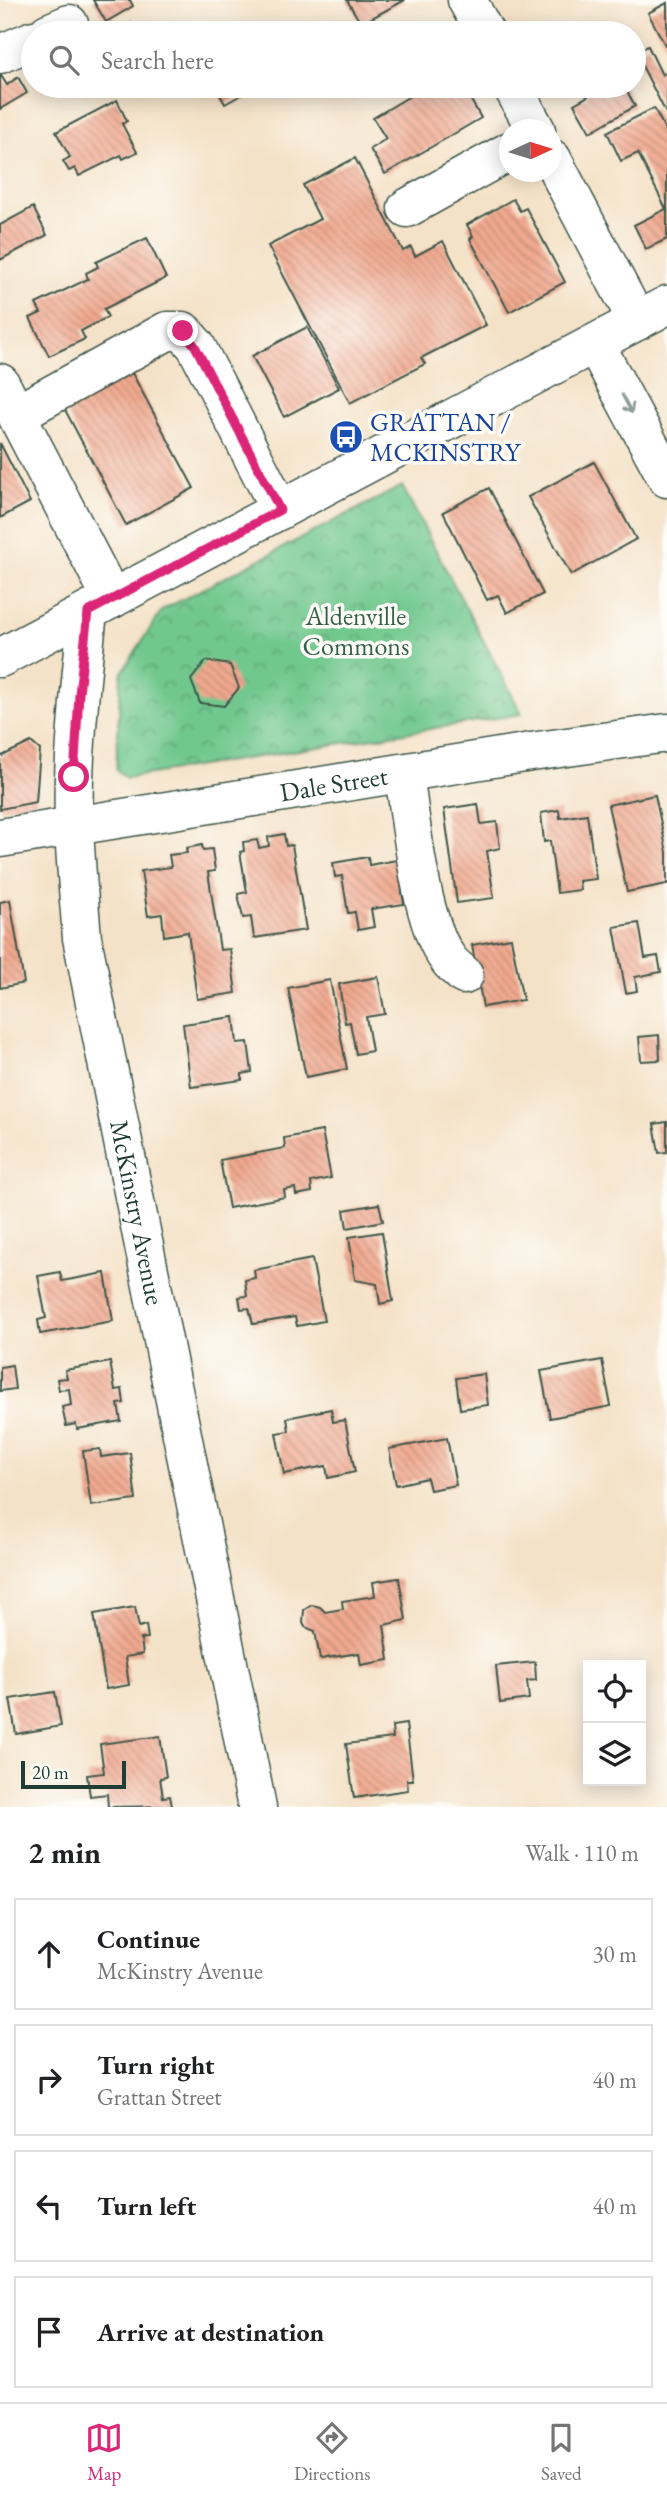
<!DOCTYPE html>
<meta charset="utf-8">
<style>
body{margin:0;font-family:"EB Garamond",serif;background:#f6f6f6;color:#202124}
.controls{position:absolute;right:21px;bottom:21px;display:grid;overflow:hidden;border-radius:0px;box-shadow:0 4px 18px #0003}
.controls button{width:63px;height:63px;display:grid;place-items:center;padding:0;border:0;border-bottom:2px solid #e0e0e0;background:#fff;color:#202124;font:35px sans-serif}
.compass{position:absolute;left:499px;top:119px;width:63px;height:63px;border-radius:50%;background:#fff;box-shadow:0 4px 18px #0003;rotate:86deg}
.scale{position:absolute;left:21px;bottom:18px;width:105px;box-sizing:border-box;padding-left:7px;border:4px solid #1f3d34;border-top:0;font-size:19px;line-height:24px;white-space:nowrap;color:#1f3d34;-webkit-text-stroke:5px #fdfcf7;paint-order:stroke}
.stop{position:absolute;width:21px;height:21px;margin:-16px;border:5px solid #db2777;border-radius:50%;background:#fff}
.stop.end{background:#db2777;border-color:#fff;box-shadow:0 2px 7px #0008}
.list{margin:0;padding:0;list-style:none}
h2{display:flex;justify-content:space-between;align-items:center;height:91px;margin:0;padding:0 28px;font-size:30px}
h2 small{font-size:23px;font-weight:400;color:#757577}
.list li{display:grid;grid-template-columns:46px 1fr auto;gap:21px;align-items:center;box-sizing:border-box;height:112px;margin:0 14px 14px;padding:0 14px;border:2px solid #e0e0e0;border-radius:0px}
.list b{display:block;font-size:26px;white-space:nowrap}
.list p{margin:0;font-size:23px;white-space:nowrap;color:#757577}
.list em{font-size:23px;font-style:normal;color:#757577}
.icon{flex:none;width:38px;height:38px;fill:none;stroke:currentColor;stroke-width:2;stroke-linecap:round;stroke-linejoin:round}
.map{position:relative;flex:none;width:667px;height:1807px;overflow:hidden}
.search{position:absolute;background:#fff;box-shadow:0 4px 18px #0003;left:21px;right:21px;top:21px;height:77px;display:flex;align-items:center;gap:18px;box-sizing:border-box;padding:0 24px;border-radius:38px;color:#757577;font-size:26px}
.sheet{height:595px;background:#fff}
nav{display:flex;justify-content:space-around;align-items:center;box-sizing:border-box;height:98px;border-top:2px solid #e0e0e0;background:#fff;font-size:19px;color:#757577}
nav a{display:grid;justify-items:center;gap:4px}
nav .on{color:#db2777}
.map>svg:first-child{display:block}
.park{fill:url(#park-crowns);stroke:#488261;stroke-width:2}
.building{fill:url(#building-back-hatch)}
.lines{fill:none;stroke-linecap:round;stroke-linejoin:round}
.minor-casing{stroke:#3f564a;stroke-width:41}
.major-casing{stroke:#3f564a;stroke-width:41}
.minor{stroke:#fff;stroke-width:38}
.major{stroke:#fff;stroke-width:38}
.oneway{stroke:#8f9e9a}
.route{stroke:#db2777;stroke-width:9}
.labels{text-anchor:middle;stroke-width:7;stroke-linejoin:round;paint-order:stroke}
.transit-label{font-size:26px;fill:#164399;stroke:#fdfcf7;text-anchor:start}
.park-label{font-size:26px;fill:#34604a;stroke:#fdfcf7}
.street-label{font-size:26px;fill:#1f3d34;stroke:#fdfcf7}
</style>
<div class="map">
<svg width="667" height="1807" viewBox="0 0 667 1807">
<defs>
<pattern id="park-crowns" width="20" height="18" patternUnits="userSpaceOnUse" patternTransform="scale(1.75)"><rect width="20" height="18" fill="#71c88e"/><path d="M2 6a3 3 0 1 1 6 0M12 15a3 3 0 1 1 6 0" fill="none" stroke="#5ca475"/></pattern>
<pattern id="building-back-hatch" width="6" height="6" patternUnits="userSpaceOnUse" patternTransform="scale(1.75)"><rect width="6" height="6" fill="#f1a98f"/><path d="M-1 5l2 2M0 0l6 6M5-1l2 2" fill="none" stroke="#c38b76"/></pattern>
</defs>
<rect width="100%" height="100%" fill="#fdfcf7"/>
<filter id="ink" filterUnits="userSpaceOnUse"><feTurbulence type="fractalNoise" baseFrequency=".0143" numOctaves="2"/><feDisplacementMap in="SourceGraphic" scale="14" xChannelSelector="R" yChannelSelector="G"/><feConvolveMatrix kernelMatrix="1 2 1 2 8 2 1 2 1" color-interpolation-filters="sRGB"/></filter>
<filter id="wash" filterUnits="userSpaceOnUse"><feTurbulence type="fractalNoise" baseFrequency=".00686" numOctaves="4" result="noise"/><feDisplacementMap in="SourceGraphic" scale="28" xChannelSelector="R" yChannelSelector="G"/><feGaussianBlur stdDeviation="1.57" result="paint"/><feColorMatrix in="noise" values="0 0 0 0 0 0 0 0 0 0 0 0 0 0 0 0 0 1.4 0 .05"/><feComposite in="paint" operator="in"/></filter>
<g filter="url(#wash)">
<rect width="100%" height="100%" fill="#f4e2c8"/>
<path class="park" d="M402,486l120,228 -396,64 -10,-9 5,-95 41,-64z"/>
<g id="blocks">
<g class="building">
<path d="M93,0h37l3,6 -27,16z"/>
<path d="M347,0h58l-44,24z"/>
<path d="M667,3v41l-2,1 -17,-32z"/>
<path d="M131,23l5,10h-25z"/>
<path d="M648,46l14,29 5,-3v43l-32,-63z"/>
<path d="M0,74l7,11 11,-8 9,16 -27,16z"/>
<path d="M215,86h42l-32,18z"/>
<path d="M427,86h36l18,32 -96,56 -15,-25 16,-10 -13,-21z"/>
<path d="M586,86h38l11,20 -45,26 -16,-28 14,-8 -5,-9z"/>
<path d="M117,100l10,21 -5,3 15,28 -14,7 -2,-4 -42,21 -4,-8 -6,3 -6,-10 7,-4 -14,-25z"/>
<path d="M654,108l13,25v106l-21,10 -12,-24 32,-16 -28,-56 -17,8 -14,-29z"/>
<path d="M355,158l48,93 8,-4 4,9 28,-15 43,84 -65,33 4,6 -75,39 -82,-157 52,-27 -17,-34z"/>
<path d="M513,199l7,12 6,-3 39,74 -56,30 -39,-73 3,-3 -6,-11z"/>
<path d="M33,207l14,28 -47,25v-35z"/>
<path d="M147,238l19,40 -62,31 4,8 -27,14 4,8 -36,17 -19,-38 11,-5 -5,-9 52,-25 -2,-6 12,-6 -2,-5z"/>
<path d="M307,327l32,61 -55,29 -32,-61z"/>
<path d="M132,373l62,115 -68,37 -62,-117z"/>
<path d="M0,443l30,59 -30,16z"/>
<path d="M594,462l42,77 -65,36 -43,-78z"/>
<path d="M489,488l54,106 -36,19 -9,-18 -11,5 -44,-88z"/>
<path d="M206,661l24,4 9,23 -15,18 -24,-3 -9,-23z"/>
<path d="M31,742l9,8 -4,52 -36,7v-52z"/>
<path d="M655,795l12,57v32l-40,8 -19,-87z"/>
<path d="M478,804l3,20 16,-2 3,26 -13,3 7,47 -37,5 -13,-94z"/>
<path d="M559,810l1,8 27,-4 9,65 -17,2 1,9 -23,3 -7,-52 -6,1 -3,-29z"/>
<path d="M284,834l2,12 6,-1 14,85 -52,8 -3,-21 -8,1 -5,-24 9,-2 -7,-40 4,-1 -1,-9 14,-2 2,8 10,-2 -1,-9z"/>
<path d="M202,845l1,5 9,-1 3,22 -7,1 12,78 10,-1 6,44 -39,6 -9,-67 -24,4 -2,-22 -14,2 -7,-45 30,-4 -2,-12 18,-2 -1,-5z"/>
<path d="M368,857l1,8 28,-5 7,44 -33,5 3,18 -16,3 -3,-18 -7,1 -6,-37 -7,1 -2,-14z"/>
<path d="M10,900l14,83 -24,5v-86z"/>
<path d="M639,923l6,35 13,-2 3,16 -26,5 2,14 -11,2 -12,-66z"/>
<path d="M511,938l12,62 -40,7 -11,-62z"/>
<path d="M378,977l7,37 -19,3 6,34 -16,3 -6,-32 -5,1 -6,-39z"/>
<path d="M330,980l17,89 -41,8 -18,-89z"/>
<path d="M234,1017l3,26 11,-1 4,30 -10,2v6l-51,7 -8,-63z"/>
<path d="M659,1035l1,25 -19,1 -2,-24z"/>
<path d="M667,1122v30l-8,1 -5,-29z"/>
<path d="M322,1131l9,47 -20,4 1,10 -16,3 -1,-7 -11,2 1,7 -56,11 -9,-48 65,-12 -1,-10z"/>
<path d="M379,1204l4,17 -36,7 -3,-18z"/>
<path d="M382,1232l11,69 -13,3 -3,-20 -22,-4 -6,-43z"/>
<path d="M312,1259l12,62 -27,5 -2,-9 -42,7 -4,-16 -8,1 -2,-12 8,-1 -2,-16 10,-2 -1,-8z"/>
<path d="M60,1272l2,9 43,-8 8,48 -73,13 -2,-14 8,-2 -8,-42z"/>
<path d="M602,1360l9,46 -61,12 -9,-47z"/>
<path d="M110,1362l5,28 7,-1 2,14 -6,1 3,17 -44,8 -1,-5 -10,2 -4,-19 9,-2 -2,-16 -10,1 -2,-11 10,-1 -2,-8z"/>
<path d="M12,1365l3,24 -15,2v-24z"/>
<path d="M484,1374l4,31 -28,4 -4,-31z"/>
<path d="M331,1409l2,13 12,-2 10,52 -27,6 -2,-12 -42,8 -8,-41 13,-2 -2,-13z"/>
<path d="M447,1438l9,47 -26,5 -3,-12 -31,7 -7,-36z"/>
<path d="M100,1449l1,8 29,-4 6,47 -45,6 -8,-55z"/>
<path d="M399,1578l7,42 -22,5 5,35 -28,5 -2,-12 -39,6 -5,-28 -10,-4 -2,-4 1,-13 8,-5 8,2 5,5 18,-3 -1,-8 33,-5 -2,-14z"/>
<path d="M135,1607l4,20 7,-2 2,13 -7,1 2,15 -18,3 4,28 -23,4 -12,-75z"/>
<path d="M535,1662l1,18 -9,1 2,18 -29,4 -4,-37z"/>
<path d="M55,1692l6,34 -45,8 -6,-35z"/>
<path d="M406,1724l7,56h-6l1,10 -54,8 -8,-54 47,-6 -1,-12z"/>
<path d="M160,1736l6,41 -6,1 3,19 7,-1 2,10 -64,1 -1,-13 -17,2 -3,-21 17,-2 -4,-29z"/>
</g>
</g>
</g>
<g filter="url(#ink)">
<use href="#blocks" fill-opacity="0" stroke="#3f564a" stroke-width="2"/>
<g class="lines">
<g class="minor-casing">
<g id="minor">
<path d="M467,0l18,33"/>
<path d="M48,33l21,-9"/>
<path d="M0,54l33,-14"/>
<path d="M512,86l24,44"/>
<path d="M552,159l85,162"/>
<path d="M407,208l103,-57"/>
<path d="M595,344l72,134"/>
<path d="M0,383l112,216"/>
<path d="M17,414l150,-83h16l13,15 84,164"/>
<path id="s1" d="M88,612c-6,55 -12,110 -14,166 -2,53 4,107 8,160l175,869"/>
<path d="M404,773c7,48 16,149 44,186 4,6 11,11 16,16"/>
<path id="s2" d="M0,838l531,-86 136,-19"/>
</g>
</g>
<g class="major-casing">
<path id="major" d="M0,658l667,-353"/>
</g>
<use href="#minor" class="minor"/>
<use href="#major" class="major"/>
</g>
<defs><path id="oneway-shaft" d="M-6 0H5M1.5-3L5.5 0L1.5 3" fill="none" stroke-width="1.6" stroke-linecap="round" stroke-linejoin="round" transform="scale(1.75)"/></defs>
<use class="oneway" href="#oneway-shaft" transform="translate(627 404) rotate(62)"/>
</g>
<g class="lines" filter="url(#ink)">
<path class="route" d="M74,777l5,-83 9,-82 192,-102 -85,-164 -12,-15"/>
</g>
<defs>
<g id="bus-disc" transform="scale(1.75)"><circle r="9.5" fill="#1a4fb4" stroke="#fdfcf7"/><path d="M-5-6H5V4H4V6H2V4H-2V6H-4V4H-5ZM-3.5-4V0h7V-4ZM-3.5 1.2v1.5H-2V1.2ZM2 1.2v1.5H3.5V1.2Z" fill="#fff"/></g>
</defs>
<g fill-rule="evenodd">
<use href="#bus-disc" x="346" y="437"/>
</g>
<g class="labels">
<g class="transit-label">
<text x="370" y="431">GRATTAN /<tspan x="370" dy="30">MCKINSTRY</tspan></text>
</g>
<g class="park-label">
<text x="356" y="625">Aldenville<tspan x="356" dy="30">Commons</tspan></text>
</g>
<g class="street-label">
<text dy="9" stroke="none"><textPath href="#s2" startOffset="338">Dale Street</textPath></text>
<text dy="9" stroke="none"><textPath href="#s1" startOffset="607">McKinstry Avenue</textPath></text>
</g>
</g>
</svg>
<div class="controls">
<button><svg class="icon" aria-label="locate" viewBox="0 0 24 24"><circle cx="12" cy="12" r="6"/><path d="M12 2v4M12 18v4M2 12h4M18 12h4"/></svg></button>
<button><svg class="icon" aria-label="layers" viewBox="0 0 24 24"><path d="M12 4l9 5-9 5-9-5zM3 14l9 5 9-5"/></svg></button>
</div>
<svg class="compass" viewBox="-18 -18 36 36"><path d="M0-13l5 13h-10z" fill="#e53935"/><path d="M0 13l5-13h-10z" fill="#757577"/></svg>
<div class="scale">20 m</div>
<div class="stop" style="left:74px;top:777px"></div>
<div class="stop end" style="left:183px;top:331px"></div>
<div class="search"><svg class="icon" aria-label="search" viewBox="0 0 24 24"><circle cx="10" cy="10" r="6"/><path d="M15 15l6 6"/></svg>Search here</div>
</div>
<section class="sheet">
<h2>2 min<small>Walk · 110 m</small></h2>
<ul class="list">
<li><svg class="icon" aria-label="ahead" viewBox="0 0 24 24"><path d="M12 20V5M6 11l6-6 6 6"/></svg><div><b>Continue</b><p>McKinstry Avenue</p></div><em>30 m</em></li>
<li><svg class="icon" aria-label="right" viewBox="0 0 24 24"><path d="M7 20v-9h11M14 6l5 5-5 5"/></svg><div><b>Turn right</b><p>Grattan Street</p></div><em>40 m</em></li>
<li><svg class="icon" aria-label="left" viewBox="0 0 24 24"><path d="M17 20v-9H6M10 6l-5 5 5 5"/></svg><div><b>Turn left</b></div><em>40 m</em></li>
<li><svg class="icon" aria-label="arrive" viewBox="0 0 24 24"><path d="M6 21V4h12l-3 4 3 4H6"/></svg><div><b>Arrive at destination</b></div></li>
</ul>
</section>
<nav>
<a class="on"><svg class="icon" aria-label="map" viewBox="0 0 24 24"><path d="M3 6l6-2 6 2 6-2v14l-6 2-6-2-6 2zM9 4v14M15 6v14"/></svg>Map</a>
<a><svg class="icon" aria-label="directions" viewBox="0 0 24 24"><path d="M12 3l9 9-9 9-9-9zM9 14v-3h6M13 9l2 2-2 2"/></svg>Directions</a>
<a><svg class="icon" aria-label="saved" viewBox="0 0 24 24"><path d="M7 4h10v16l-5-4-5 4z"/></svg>Saved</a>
</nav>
